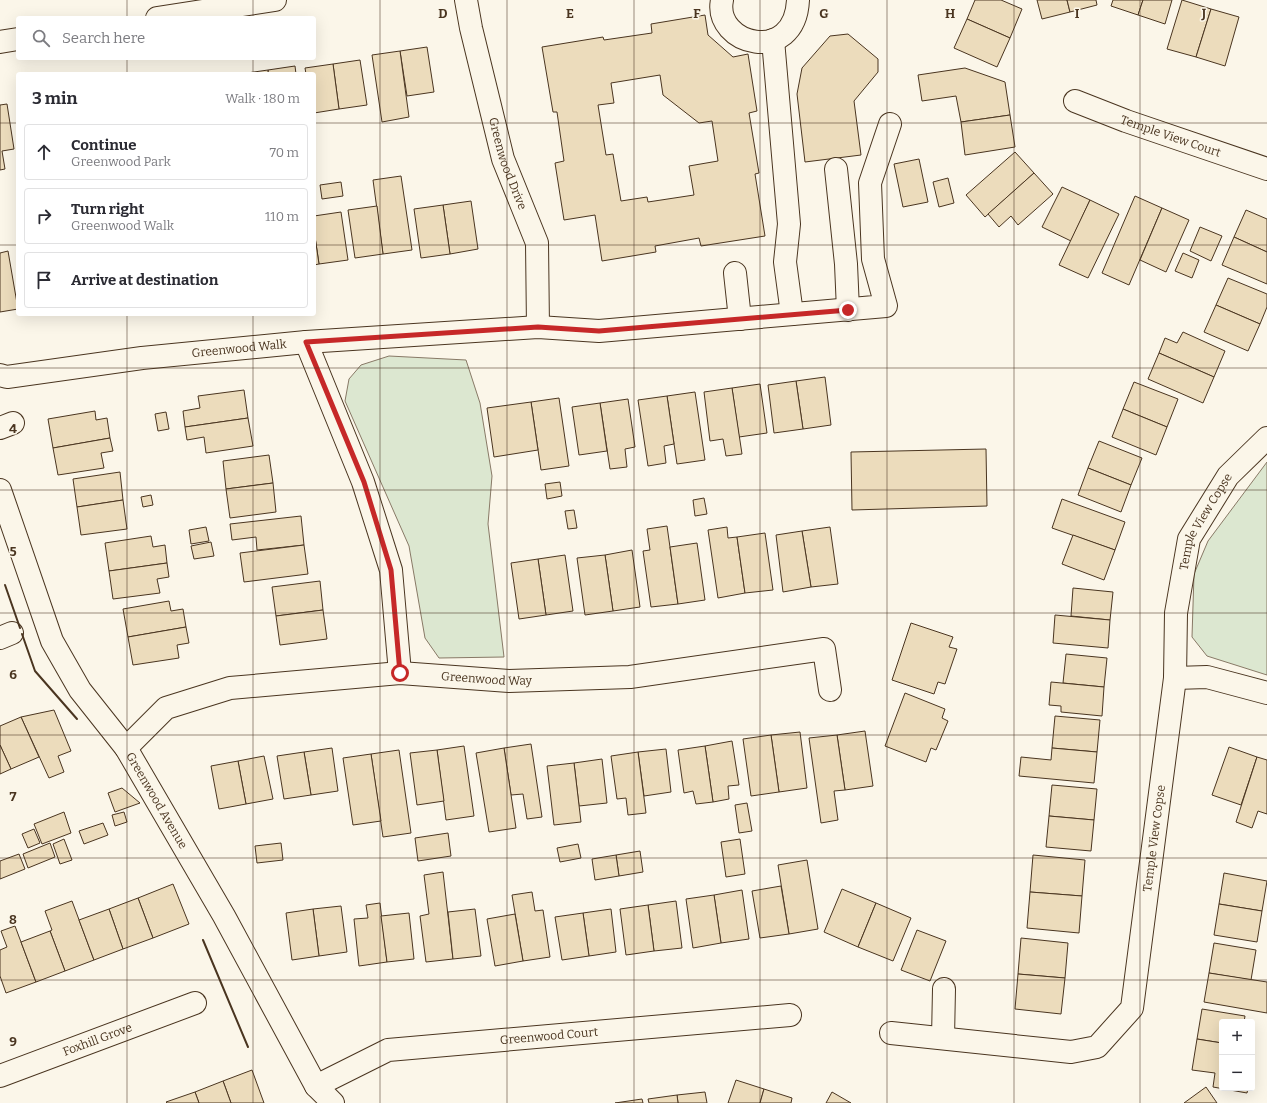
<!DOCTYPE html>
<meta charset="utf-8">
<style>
body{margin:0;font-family:Bitter,serif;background:#f7f7f7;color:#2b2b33}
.controls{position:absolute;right:12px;bottom:12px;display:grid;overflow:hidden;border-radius:4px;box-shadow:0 4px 16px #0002}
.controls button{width:36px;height:36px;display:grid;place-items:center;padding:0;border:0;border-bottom:1px solid #e1e1e2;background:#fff;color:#2b2b33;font:20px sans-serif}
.stop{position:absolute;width:12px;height:12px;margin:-9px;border:3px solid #c62828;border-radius:50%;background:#fff}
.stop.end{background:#c62828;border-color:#fff;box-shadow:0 1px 4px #0008}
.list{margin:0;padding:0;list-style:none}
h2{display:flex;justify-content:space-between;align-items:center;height:52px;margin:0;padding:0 16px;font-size:17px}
h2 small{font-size:13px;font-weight:400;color:#7c7c81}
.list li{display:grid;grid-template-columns:26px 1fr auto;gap:12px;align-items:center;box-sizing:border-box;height:56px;margin:0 8px 8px;padding:0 8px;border:1px solid #e1e1e2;border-radius:4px}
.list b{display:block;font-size:15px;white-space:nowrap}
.list p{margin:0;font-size:13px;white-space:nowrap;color:#7c7c81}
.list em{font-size:13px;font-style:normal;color:#7c7c81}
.icon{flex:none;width:22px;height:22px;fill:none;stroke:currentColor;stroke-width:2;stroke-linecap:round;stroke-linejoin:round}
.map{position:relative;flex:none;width:1267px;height:1103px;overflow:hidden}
.search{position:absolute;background:#fff;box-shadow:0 4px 16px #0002;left:16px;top:16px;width:300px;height:44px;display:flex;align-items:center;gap:10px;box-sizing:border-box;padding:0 14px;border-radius:4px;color:#7c7c81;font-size:15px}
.panel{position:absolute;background:#fff;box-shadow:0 4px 16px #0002;left:16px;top:72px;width:300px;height:244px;border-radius:4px}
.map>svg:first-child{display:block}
.green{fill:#dce7d0;stroke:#887966}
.building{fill:#ecdcbc;stroke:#4a3520;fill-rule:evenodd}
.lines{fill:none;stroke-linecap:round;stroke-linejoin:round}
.minor-casing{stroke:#4a3520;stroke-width:24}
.minor{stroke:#fbf6e9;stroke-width:22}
.wall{stroke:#4a3520;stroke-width:2}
.route{stroke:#c62828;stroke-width:5}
.grid{fill:none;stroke:#4a3520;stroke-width:1;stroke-opacity:0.55}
.labels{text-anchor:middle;stroke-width:3;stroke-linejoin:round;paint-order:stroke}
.street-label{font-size:12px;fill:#4a3520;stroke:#fbf6e9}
.grid-label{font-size:13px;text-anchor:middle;font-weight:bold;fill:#4a3520;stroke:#fbf6e9;stroke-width:3;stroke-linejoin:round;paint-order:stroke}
</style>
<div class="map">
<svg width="1267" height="1103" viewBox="0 0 1267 1103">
<rect width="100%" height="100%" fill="#fbf6e9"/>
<g class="green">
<path d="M389,356l77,4 14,43 12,73 -4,48 16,133 -65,1 -14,-20 -16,-92 -64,-145 4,-22 12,-14z"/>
<path d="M1267,462v213l-60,-19 -15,-19 2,-63 14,-33z"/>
</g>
<g class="building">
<path d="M975,0h26l21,9 -12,29 -43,-19z"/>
<path d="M1037,0h30l3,12 -28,7z"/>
<path d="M1067,0h29l1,5 -27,7z"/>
<path d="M1113,0h30l-5,15 -27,-9z"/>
<path d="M1143,0h29l-7,24 -27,-9z"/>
<path d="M1182,0l29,9 -15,48 -29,-8z"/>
<path d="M1211,9l28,8 -14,49 -29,-9z"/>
<path d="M705,15l3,20 25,22 15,-3 9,57 -8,2 10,60 -4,1 10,62 -64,10 -2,-8 -44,8 1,6 -54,9 -7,-46 -31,5 -9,-57 9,-2 -7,-49h-4l-11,-65 61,-10 1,3 48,-7 -1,-9zM660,75l3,20 36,28 13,-2 6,40 -29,5 5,29 -46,7 -1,-5 -26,4 -8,-47 -7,1 -8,-50 16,-2 -3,-20z"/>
<path d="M967,19l43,19 -13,29 -43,-19z"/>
<path d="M848,34l30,25v13l-24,29 7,54 -56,7 -8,-68 5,-26 28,-32z"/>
<path d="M427,47l7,45 -27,4 -7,-45z"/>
<path d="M400,51l9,66 -27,5 -10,-67z"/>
<path d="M360,60l7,45 -28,4 -6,-45z"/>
<path d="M333,64l6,45 -25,4v-39h-8l-1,-6z"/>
<path d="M295,66l1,8h-28v-4z"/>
<path d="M965,68l40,14 5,33 -49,7 -5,-26 -34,5 -4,-26z"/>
<path d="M268,70v4h-28z"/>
<path d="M7,104l7,45 -12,2 3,18 -5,1v-65z"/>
<path d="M1010,115l5,32 -50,8 -4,-33z"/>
<path d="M1015,152l19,21 -49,44 -19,-22z"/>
<path d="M919,159l9,43 -25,5 -9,-43z"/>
<path d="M1034,173l19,21 -35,31 -7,-9 -12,11 -11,-13z"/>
<path d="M401,176l11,74 -29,4 -10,-74z"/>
<path d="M948,178l6,25 -15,4 -6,-25z"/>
<path d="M341,182l2,14 -21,3 -2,-14z"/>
<path d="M1062,187l28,13 -19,41 -29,-14z"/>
<path d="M1135,196l27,12 -33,77 -27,-12z"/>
<path d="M1090,200l29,14 -31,64 -29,-13z"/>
<path d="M471,201l7,48 -28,5 -7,-49z"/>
<path d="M443,205l7,49 -29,4 -7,-49z"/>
<path d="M377,206l6,48 -28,4 -7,-48z"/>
<path d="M1162,208l27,12 -23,52 -26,-12z"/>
<path d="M1246,210l21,9v33l-33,-15z"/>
<path d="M341,212l7,48 -29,4 -5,-34v-14z"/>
<path d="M1200,227l22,9 -11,25 -21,-10z"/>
<path d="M314,230l5,34 -5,1z"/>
<path d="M1234,237l33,15v32l-45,-19z"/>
<path d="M8,251l10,58 -18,3v-59z"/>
<path d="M1183,253l16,7 -7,18 -17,-7z"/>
<path d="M1228,278l39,16v13l-7,17 -44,-19z"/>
<path d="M1216,305l44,19 -12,27 -44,-19z"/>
<path d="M1183,332l42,19 -11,26 -55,-24 6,-15 12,5z"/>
<path d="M1159,353l55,24 -11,26 -55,-24z"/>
<path d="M825,377l6,48 -28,4 -7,-48z"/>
<path d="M796,381l7,48 -29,4 -6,-48z"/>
<path d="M1134,382l44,17 -11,28 -44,-18z"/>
<path d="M760,384l7,49 -28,4 -7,-49z"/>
<path d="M732,388l10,66 -16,2 -3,-17 -13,2 -6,-49z"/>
<path d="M244,390l4,28 -63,9 -2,-16 17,-3 -2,-12z"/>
<path d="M695,392l10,68 -28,4 -10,-68z"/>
<path d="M667,396l7,48 -10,2 2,17 -18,3 -10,-66z"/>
<path d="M559,398l10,68 -28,4 -10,-68z"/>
<path d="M628,399l7,48 -10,2 2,18 -17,2 -10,-66z"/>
<path d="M531,402l7,48 -44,7 -7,-49z"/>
<path d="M600,403l7,48 -28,4 -7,-48z"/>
<path d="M1123,409l44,18 -11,28 -44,-18z"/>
<path d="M95,411l1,9 11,-2 3,20 -57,10 -5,-29z"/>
<path d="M166,412l3,17 -11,2 -3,-17z"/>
<path d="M248,418l5,28 -47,7 -2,-16 -17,3 -2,-13z"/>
<path d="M110,438l3,13 -12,2 3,15 -46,7 -5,-27z"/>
<path d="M1099,441l43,17 -11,27 -43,-17z"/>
<path d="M986,449l1,57 -135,4 -1,-58z"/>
<path d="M269,455l4,28 -47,6 -3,-28z"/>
<path d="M1088,468l43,17 -10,27 -43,-17z"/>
<path d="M120,472l3,28 -46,7 -4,-28z"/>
<path d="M560,482l2,14 -15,3 -2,-15z"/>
<path d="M273,483l3,29 -46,6 -4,-29z"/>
<path d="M151,495l2,10 -10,2 -2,-10z"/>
<path d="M704,498l3,16 -12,2 -2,-16z"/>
<path d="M1062,499l63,23 -10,28 -63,-22z"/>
<path d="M123,500l4,29 -46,6 -4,-28z"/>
<path d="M574,510l3,18 -9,1 -3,-18z"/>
<path d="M301,516l3,29 -47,5 -1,-13 -24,3 -2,-16z"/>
<path d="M667,526l11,78 -27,3 -8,-56 7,-1 -3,-21z"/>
<path d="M206,527l3,14 -18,3 -2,-14z"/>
<path d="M727,527l1,11 9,-1 8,56 -27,5 -10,-68z"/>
<path d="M830,527l8,57 -27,3 -9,-56z"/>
<path d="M802,531l9,56 -28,5 -7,-57z"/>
<path d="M765,533l8,57 -28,3 -8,-56z"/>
<path d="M1073,535l42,15 -11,30 -42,-16z"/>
<path d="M151,536l2,11 12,-2 2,18 -58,8 -4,-28z"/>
<path d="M211,542l3,14 -20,3 -3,-13z"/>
<path d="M697,543l8,57 -27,4 -8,-57z"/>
<path d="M304,545l4,29 -64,8 -4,-29z"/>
<path d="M632,550l8,57 -27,4 -8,-56z"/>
<path d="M565,555l8,56 -27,4 -8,-56z"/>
<path d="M605,555l8,56 -28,4 -8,-57z"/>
<path d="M538,559l8,56 -27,4 -8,-56z"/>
<path d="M167,563l2,14 -12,2 3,14 -47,6 -4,-28z"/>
<path d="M320,581l3,29 -47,6 -4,-29z"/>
<path d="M1073,588l40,4 -3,28 -39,-4z"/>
<path d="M169,601l2,10 12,-2 3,18 -58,10 -5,-28z"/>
<path d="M323,610l4,29 -47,6 -4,-29z"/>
<path d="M1055,615l55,5 -2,28 -55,-5z"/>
<path d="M911,623l42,14 -4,10 8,2 -12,35 -7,-2 -4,12 -42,-14z"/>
<path d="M186,627l3,16 -12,2 2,13 -46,7 -5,-28z"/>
<path d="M1066,654l41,4 -3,29 -41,-4z"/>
<path d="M1051,682l53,5 -2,29 -41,-4v-6l-12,-1z"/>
<path d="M905,693l40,16 -3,9 6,3 -12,29 -5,-2 -5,14 -41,-16z"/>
<path d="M54,710l17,41 -13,5 6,16 -15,6 -28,-61z"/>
<path d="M1055,716l45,4 -3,32 -45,-4z"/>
<path d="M21,717l18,40 -28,12 -11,-24v-19z"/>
<path d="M865,731l8,55 -28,4 -8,-55z"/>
<path d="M800,732l7,56 -28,4 -8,-57z"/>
<path d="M771,735l8,57 -28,4 -8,-57z"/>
<path d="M837,735l8,55 -11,1 4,29 -17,3 -12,-85z"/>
<path d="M732,741l7,44 -11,1 1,13 -16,3 -8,-56z"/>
<path d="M531,744l11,73 -15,2 -4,-25 -12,1 -7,-47z"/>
<path d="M0,745l11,24 -11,5z"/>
<path d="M464,746l10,70 -28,4 -9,-70z"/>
<path d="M705,746l8,56 -17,2 -3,-13 -9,2 -6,-43z"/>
<path d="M1229,747l28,10 -16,48 -29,-10z"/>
<path d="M332,748l6,43 -27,4 -7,-43z"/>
<path d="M504,748l12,80 -27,4 -13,-79z"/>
<path d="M1052,748l45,4 -3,31 -75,-7 2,-19 30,3z"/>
<path d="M666,749l5,43 -27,4 -6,-44z"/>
<path d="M399,750l12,83 -28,4 -12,-83z"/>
<path d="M437,750l7,51 -27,4 -7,-52z"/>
<path d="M304,752l7,43 -27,4 -7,-43z"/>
<path d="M638,752l8,61 -18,2 -2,-17 -9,1 -6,-43z"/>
<path d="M371,754l10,67 -28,4 -10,-67z"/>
<path d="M264,756l9,43 -27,5 -8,-43z"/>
<path d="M1257,757l10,3v54l-9,-3 -6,17 -16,-6z"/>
<path d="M602,759l5,44 -28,3 -5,-43z"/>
<path d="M238,761l8,43 -27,5 -8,-43z"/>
<path d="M574,763l7,59 -27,3 -7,-59z"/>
<path d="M1052,785l45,4 -3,31 -45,-4z"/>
<path d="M122,788l18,15 -25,9 -7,-19z"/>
<path d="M747,803l5,28 -13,2 -4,-28z"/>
<path d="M64,812l7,21 -29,11 -8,-20z"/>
<path d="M124,812l3,10 -12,4 -3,-11z"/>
<path d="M1049,816l45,4 -3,31 -45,-4z"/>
<path d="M103,823l5,12 -24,9 -5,-13z"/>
<path d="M34,829l6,14 -12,5 -6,-14z"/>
<path d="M448,833l3,23 -33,5 -3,-23z"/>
<path d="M64,839l8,21 -12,4 -7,-20z"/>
<path d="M740,839l5,35 -19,3 -5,-35z"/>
<path d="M50,843l5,14 -27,11 -5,-14z"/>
<path d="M281,843l2,17 -26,3 -2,-17z"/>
<path d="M578,844l3,14 -21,4 -3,-14z"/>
<path d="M640,851l3,21 -24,4 -3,-21z"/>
<path d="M19,854l6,15 -25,10v-18z"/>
<path d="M616,855l3,21 -24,4 -3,-21z"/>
<path d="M1033,855l52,5 -3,36 -52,-4z"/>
<path d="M807,860l11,69 -29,5 -11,-69z"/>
<path d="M443,872l10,87 -27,3 -6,-46 9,-2 -5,-39z"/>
<path d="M1224,873l43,8 -5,30 -43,-7z"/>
<path d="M173,884l16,40 -36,14 -15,-40z"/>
<path d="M781,886l8,48 -29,4 -8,-47z"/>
<path d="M842,889l34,14 -18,44 -34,-15z"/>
<path d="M742,890l7,49 -28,4 -7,-48z"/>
<path d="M532,892l3,19 8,-1 7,47 -27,4 -11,-66z"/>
<path d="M1030,892l52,4 -3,37 -52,-5z"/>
<path d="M714,895l7,48 -28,5 -7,-49z"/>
<path d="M138,898l15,40 -30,11 -14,-40z"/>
<path d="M72,901l22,59 -29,11 -15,-40 2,-1 -7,-19z"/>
<path d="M676,901l6,47 -28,3 -6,-46z"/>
<path d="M380,903l7,59 -28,4 -5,-47 14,-1 -2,-13z"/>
<path d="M876,903l35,15 -18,43 -35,-14z"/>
<path d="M1219,904l43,7 -5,31 -43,-7z"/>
<path d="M648,905l6,46 -28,4 -6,-46z"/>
<path d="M341,906l6,46 -28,4 -6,-47z"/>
<path d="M109,909l14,40 -29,11 -15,-40z"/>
<path d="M313,909l6,47 -27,4 -6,-47z"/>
<path d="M475,909l6,47 -28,3 -5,-47z"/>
<path d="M611,909l5,43 -27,4 -6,-43z"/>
<path d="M409,913l5,46 -27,3 -6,-46z"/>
<path d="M583,913l6,43 -27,4 -7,-43z"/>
<path d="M515,914l8,47 -28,5 -8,-47z"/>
<path d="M15,926l21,56 -30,11 -6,-17v-26l7,-3 -6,-16z"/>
<path d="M917,930l29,11 -16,40 -29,-11z"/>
<path d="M50,931l15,40 -29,11 -15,-40z"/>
<path d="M1021,938l47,5 -3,35 -47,-4z"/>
<path d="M1214,943l42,7 -5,30 -42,-7z"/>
<path d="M1209,973l58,9v31l-63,-11z"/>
<path d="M1018,974l47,4 -4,36 -46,-5z"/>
<path d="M1202,1009l43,7 -1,6h-22v21l-25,-4z"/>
<path d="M1197,1039l25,4v45h26l-1,5 -34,-6 2,-14 -23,-3z"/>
<path d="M252,1070l12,33h-33l-8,-22z"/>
<path d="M736,1080l28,9 -4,14h-32z"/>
<path d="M223,1081l8,22h-32l-4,-11z"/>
<path d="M1206,1087l11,16h-33z"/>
<path d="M764,1089l28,9 -1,5h-31z"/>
<path d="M195,1092l4,11h-32l-1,-1z"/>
<path d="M705,1092l2,11h-29l-1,-8z"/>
<path d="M832,1092l19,11h-25z"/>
<path d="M677,1095l1,8h-29l-1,-4z"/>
<path d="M642,1099l1,4h-28z"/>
</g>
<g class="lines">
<g class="minor-casing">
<g id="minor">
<path id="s1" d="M466,0l5,28 32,131 34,84 1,84"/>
<path d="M722,0c-9,45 73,66 76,0"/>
<path d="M157,18l118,-18"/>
<path d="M773,40l16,184 -4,38 7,52"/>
<path d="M0,42l18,-3"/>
<path id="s2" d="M1075,101l51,20 141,48"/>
<path d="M836,169l10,95 2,46"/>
<path d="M735,273l5,46"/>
<path d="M306,342l57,140 28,88 9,103"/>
<path id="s3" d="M0,375l7,2 135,-19 164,-16 232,-15 61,4 287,-25 -13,-47 -3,-76 20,-59"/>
<path d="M0,428l13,-5"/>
<path id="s4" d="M0,490l52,151 28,49 46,58 98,168 92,170 17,17"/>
<path d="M0,638l12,-5"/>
<path d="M1175,678l32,-1 60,16"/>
<path id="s5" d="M126,748l40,-40 64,-20 170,-15 109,8 121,-4 194,-28 6,41"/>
<path id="s6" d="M891,1033l180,19 26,-5 35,-39 43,-330 1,-65 13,-74 39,-63 39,-38"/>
<path d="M943,1038l1,-49"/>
<path id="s7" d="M0,1076l195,-73"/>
<path id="s8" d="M316,1086l72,-36 402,-35"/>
</g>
</g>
<use href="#minor" class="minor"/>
<g class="wall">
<path d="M5,585l15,43"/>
<path d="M22,634l13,37 42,48"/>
<path d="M203,940l45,107"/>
</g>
</g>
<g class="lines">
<path class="route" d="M400,673l-9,-103 -27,-88 -58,-140 232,-15 61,4 249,-21"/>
</g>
<path class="grid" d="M127,0v18M253,0v18M380,0v1103M507,0v1103M634,0v1103M760,0v1103M887,0v1103M1014,0v1103M1140,0v1103M127,58v16M253,58v16M0,123h18M314,123h953M0,245h18M314,245h953M127,314v789M253,314v789M0,368h1267M0,490h1267M0,613h1267M0,735h1267M0,858h1267M0,980h1267"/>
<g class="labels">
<g class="street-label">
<text dy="4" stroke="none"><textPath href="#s2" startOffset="102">Temple View Court</textPath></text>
<text dy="4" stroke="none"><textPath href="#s1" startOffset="169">Greenwood Drive</textPath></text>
<text dy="4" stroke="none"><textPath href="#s3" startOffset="241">Greenwood Walk</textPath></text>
<text dy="4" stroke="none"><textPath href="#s6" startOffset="755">Temple View Copse</textPath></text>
<text dy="4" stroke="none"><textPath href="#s5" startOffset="381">Greenwood Way</textPath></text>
<text dy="4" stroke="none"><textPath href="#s4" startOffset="351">Greenwood Avenue</textPath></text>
<text dy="4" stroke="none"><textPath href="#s6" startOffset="431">Temple View Copse</textPath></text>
<text dy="4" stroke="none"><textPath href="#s8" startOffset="242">Greenwood Court</textPath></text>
<text dy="4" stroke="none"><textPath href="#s7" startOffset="104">Foxhill Grove</textPath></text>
</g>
</g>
<g class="grid-label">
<text x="443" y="18">D</text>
<text x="570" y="18">E</text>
<text x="697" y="18">F</text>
<text x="824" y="18">G</text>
<text x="950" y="18">H</text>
<text x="1077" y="18">I</text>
<text x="1204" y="18">J</text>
<text x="13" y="433">4</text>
<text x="13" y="556">5</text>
<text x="13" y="679">6</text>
<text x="13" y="801">7</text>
<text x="13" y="924">8</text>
<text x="13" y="1046">9</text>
</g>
</svg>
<div class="controls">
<button>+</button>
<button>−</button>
</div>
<div class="stop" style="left:400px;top:673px"></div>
<div class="stop end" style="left:848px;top:310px"></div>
<div class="search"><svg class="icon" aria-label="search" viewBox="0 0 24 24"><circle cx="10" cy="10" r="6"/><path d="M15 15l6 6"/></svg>Search here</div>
<section class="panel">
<h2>3 min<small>Walk · 180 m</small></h2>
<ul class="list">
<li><svg class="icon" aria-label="ahead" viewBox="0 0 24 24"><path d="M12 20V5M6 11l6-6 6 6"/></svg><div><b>Continue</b><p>Greenwood Park</p></div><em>70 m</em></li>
<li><svg class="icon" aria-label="right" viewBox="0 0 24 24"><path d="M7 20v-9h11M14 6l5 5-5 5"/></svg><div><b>Turn right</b><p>Greenwood Walk</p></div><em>110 m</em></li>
<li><svg class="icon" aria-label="arrive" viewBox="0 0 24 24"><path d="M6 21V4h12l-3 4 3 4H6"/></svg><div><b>Arrive at destination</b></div></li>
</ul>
</section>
</div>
